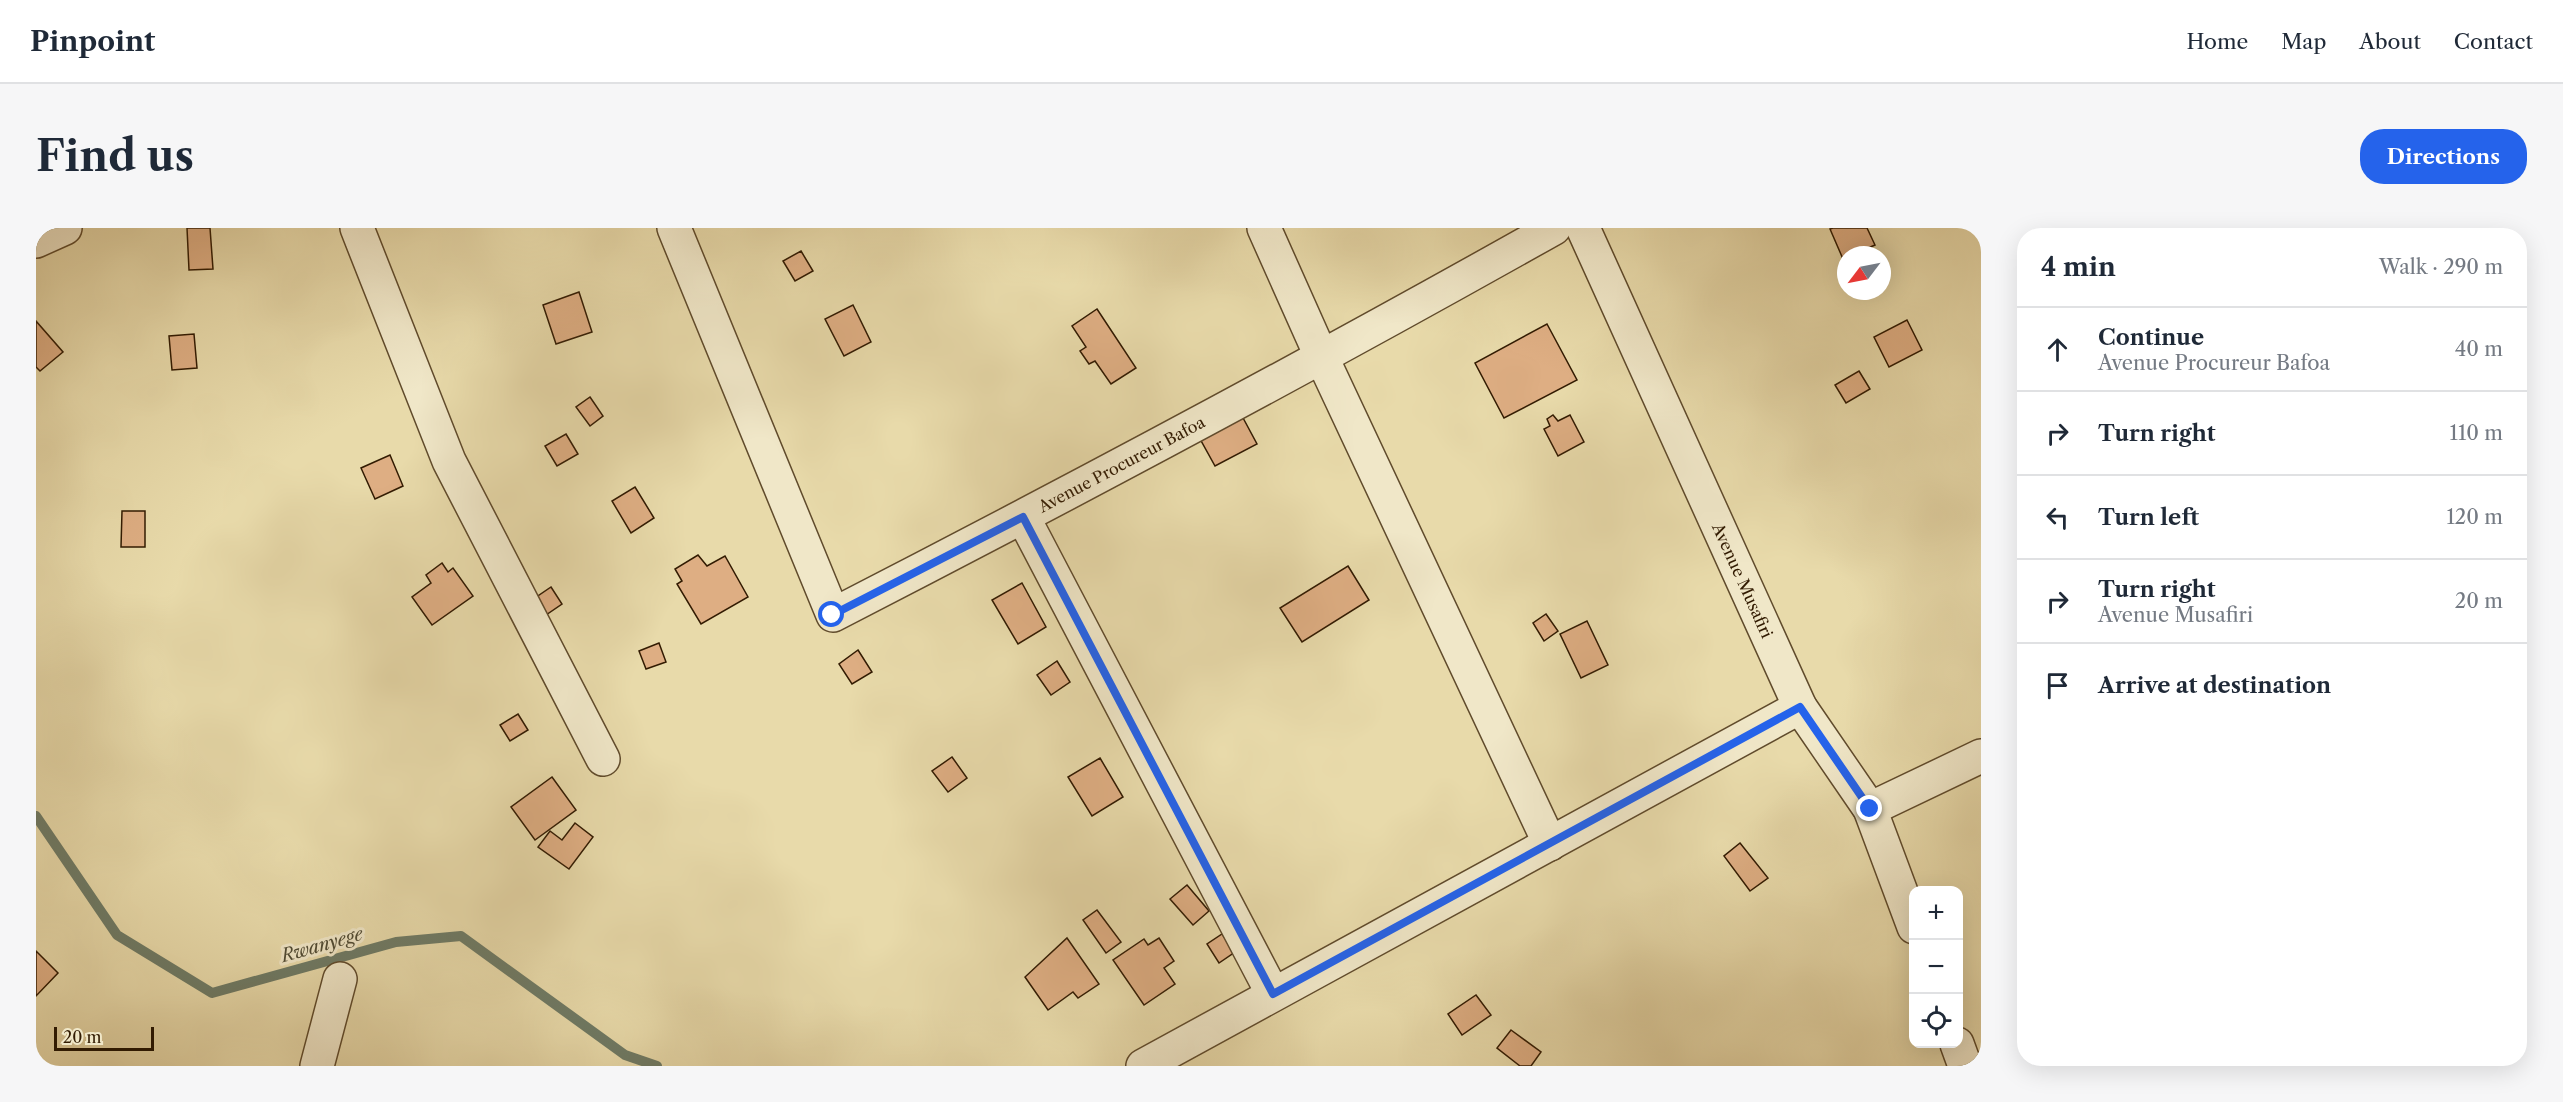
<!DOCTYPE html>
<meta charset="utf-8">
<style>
body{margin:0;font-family:"Libre Caslon Text",serif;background:#f6f6f7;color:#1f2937}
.controls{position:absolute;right:18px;bottom:18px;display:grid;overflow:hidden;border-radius:12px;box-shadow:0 6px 24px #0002}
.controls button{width:54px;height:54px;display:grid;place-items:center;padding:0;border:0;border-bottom:2px solid #e0e1e3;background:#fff;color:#1f2937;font:30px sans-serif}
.compass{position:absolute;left:1801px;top:18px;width:54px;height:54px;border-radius:50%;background:#fff;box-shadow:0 6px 24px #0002;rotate:238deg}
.scale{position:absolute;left:18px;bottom:15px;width:100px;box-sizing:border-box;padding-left:6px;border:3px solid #321b02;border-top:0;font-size:16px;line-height:21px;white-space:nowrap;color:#321b02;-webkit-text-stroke:4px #f0e7c8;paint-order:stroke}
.stop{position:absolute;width:18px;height:18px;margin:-14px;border:4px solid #2563eb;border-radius:50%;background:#fff}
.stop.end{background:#2563eb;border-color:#fff;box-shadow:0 2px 6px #0008}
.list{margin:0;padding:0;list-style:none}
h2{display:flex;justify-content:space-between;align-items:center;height:78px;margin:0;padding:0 24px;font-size:26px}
h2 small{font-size:20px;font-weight:400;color:#747a83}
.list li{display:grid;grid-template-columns:39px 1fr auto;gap:18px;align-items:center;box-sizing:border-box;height:84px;padding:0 24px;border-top:2px solid #e0e1e3}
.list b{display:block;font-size:22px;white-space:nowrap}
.list p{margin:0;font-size:20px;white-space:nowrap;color:#747a83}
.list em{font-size:20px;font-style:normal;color:#747a83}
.icon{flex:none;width:33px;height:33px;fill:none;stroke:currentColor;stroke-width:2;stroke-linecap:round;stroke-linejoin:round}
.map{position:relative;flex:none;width:1945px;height:838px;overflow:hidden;border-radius:24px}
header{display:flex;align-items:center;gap:36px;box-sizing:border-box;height:84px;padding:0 30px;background:#fff;border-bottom:2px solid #e0e1e3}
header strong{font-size:28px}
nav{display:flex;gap:33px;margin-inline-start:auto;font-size:21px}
.intro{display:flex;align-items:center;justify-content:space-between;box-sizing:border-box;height:144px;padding:0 36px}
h1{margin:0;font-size:42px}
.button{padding:15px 27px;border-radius:24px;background:#2563eb;color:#fff;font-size:21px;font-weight:700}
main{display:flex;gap:36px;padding:0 36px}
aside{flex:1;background:#fff;border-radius:24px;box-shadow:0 6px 24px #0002}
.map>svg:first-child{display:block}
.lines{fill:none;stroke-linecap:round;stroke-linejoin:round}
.stream{stroke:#6f7b66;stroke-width:10}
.building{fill:#deae83;stroke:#321b02;stroke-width:1.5}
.street-casing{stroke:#604b2c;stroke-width:36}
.street{stroke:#f0e7c8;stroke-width:33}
.route{stroke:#2563eb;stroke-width:8}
.labels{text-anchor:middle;stroke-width:6;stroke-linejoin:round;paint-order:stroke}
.street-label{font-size:16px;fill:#321b02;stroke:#f0e7c8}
.water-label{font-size:18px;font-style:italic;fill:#504b34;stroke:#f0e7c8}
</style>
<header>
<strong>Pinpoint</strong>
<nav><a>Home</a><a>Map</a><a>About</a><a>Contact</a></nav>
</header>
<div class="intro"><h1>Find us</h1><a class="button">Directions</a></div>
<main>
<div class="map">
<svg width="1945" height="838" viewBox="0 0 1945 838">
<rect width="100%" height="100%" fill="#e8daaa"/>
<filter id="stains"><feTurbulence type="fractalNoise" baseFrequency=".00333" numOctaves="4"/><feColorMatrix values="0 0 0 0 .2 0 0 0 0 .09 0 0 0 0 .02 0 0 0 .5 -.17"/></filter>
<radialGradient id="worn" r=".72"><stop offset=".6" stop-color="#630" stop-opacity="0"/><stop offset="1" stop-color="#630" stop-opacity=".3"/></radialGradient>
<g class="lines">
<path class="stream" d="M0,588l81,119 95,58 184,-51 65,-6 164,119 32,11"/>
</g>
<g class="building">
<path d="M151,0h23l3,41 -24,1z"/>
<path d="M1797,0h34l8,17 -23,10h-6l-3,4 -13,-30z"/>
<path d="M765,23l12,20 -18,10 -12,-20z"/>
<path d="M543,64l13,40 -36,12 -13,-39z"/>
<path d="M817,77l18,37 -27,14 -19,-37z"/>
<path d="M1061,81l39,59 -25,16 -16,-23 -6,3 -9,-13 6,-4 -14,-21z"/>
<path d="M1871,92l15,30 -33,17 -15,-30z"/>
<path d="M0,93l27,31 -23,19 -4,-4z"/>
<path d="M1511,96l30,56 -73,38 -29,-55z"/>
<path d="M158,106l3,34 -25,2 -3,-34z"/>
<path d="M1823,143l11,18 -24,14 -11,-18z"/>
<path d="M554,169l13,19 -13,10 -14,-19z"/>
<path d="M1517,187l5,6 12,-6 14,27 -26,14 -14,-27 6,-3 -3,-7z"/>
<path d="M1206,188l15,28 -42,22 -16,-29z"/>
<path d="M530,206l12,20 -21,12 -12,-20z"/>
<path d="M354,227l13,31 -28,13 -14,-31z"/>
<path d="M599,259l19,31 -23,15 -19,-32z"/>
<path d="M86,283h23v36h-24z"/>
<path d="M662,327l9,11 18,-10 23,41 -47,27 -24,-40 5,-3 -7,-12z"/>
<path d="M406,335l6,9 5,-4 20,28 -41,29 -20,-28 19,-14 -5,-8z"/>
<path d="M1312,338l21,34 -67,42 -22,-34z"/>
<path d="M986,355l24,44 -28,17 -26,-44z"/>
<path d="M515,359l11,17 -19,13 -11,-17z"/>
<path d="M1510,386l12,17 -14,10 -11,-18z"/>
<path d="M1551,393l21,44 -27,13 -21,-44z"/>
<path d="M623,415l7,19 -20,7 -7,-18z"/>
<path d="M822,422l14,22 -20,12 -13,-20z"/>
<path d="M1021,433l13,21 -19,13 -14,-20z"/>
<path d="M482,486l10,16 -18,11 -10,-16z"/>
<path d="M916,529l15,21 -19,14 -16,-21z"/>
<path d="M1064,530l23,39 -31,19 -24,-39z"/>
<path d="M516,549l24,33 -41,30 -24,-33z"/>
<path d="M539,595l18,14 -24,32 -31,-22 12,-16 12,9z"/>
<path d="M1704,615l28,35 -18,13 -26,-35z"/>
<path d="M1151,657l22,26 -16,14 -23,-26z"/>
<path d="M1061,682l24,32 -15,11 -23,-33z"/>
<path d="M1186,706l13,18 -16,11 -12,-19z"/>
<path d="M1031,710l32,46 -21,14 -5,-6 -25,18 -23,-33z"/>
<path d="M1123,710l15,23 -10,7 11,16 -31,21 -31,-45 31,-21 4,6z"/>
<path d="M0,723l22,22 -22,23z"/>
<path d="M1440,767l15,20 -29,20 -14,-21z"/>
<path d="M1475,802l30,22 -10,14h-11l-23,-18z"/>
</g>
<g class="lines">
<g class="street-casing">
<g id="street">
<path d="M321,0l92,233 154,298"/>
<path id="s1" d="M638,0l159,387c243,-125 483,-253 721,-387"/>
<path d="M1228,0l58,130 228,486"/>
<path id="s2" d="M1547,0l217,479 70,102 44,118"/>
<path d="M0,13l29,-13"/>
<path d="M987,289l250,477"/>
<path d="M1834,581l111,-53"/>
<path d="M1921,816l8,22"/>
<path d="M281,838l23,-87"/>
<path d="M1107,838l657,-359"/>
</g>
</g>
<use href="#street" class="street"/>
</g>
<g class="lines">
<path class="route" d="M796,387l191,-98 250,477 527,-287 70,102"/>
</g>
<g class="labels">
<g class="street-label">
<text dy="6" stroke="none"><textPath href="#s1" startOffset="744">Avenue Procureur Bafoa</textPath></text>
<text dy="6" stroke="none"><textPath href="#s2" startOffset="387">Avenue Musafiri</textPath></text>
</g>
<g class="water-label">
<text transform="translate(286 717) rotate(-16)" y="6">Rwanyege</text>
</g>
</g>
<rect width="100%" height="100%" filter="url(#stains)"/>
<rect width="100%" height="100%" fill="url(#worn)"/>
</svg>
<div class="controls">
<button>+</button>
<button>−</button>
<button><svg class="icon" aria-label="locate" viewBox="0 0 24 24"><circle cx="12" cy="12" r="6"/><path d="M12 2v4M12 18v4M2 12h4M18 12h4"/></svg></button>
</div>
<svg class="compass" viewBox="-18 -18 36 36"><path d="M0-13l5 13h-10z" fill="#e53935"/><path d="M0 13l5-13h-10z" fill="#747a83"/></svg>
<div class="scale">20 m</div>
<div class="stop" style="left:796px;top:387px"></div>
<div class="stop end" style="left:1834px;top:581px"></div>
</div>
<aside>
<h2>4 min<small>Walk · 290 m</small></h2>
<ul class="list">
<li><svg class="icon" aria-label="ahead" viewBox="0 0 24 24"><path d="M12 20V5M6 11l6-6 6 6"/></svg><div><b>Continue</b><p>Avenue Procureur Bafoa</p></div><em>40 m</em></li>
<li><svg class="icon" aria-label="right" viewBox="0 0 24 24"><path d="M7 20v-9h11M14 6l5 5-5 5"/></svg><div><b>Turn right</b></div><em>110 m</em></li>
<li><svg class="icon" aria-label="left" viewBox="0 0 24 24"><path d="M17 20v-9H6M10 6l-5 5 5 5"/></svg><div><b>Turn left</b></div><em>120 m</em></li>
<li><svg class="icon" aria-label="right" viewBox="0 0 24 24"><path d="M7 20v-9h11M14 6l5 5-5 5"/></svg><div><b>Turn right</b><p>Avenue Musafiri</p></div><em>20 m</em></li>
<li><svg class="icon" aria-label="arrive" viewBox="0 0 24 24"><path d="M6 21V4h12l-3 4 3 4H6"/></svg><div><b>Arrive at destination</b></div></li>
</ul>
</aside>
</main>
